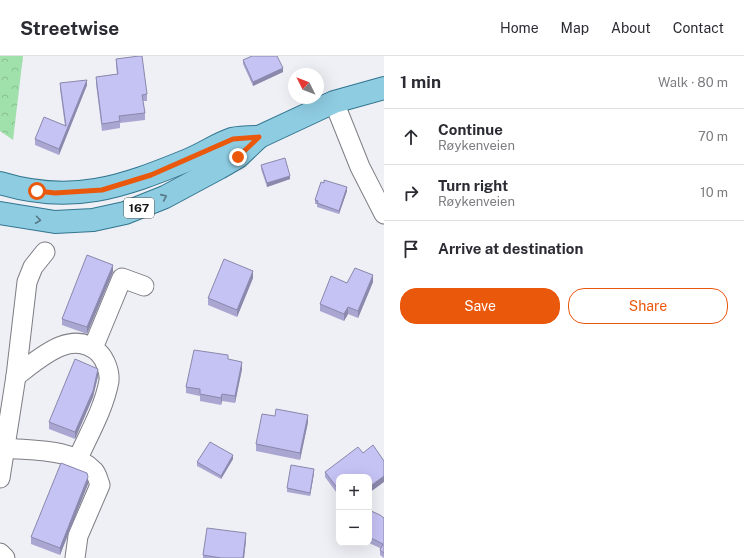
<!DOCTYPE html>
<meta charset="utf-8">
<style>
body{margin:0;font-family:"Public Sans",sans-serif;background:#f7f7f7;color:#2b2b33}
.controls{position:absolute;right:12px;bottom:12px;display:grid;overflow:hidden;border-radius:8px;box-shadow:0 4px 16px #0002}
.controls button{width:36px;height:36px;display:grid;place-items:center;padding:0;border:0;border-bottom:1px solid #e1e1e2;background:#fff;color:#2b2b33;font:20px sans-serif}
.compass{position:absolute;left:288px;top:12px;width:36px;height:36px;border-radius:50%;background:#fff;box-shadow:0 4px 16px #0002;rotate:312deg}
.stop{position:absolute;width:12px;height:12px;margin:-9px;border:3px solid #ea580c;border-radius:50%;background:#fff}
.stop.end{background:#ea580c;border-color:#fff;box-shadow:0 1px 4px #0008}
.list{margin:0;padding:0;list-style:none}
h2{display:flex;justify-content:space-between;align-items:center;height:52px;margin:0;padding:0 16px;font-size:17px}
h2 small{font-size:13px;font-weight:400;color:#7c7c81}
.list li{display:grid;grid-template-columns:26px 1fr auto;gap:12px;align-items:center;box-sizing:border-box;height:56px;padding:0 16px;border-top:1px solid #e1e1e2}
.list b{display:block;font-size:15px;white-space:nowrap}
.list p{margin:0;font-size:13px;white-space:nowrap;color:#7c7c81}
.list em{font-size:13px;font-style:normal;color:#7c7c81}
.actions{display:flex;gap:8px;padding:12px 16px}
.actions a{flex:1;padding:9px 0;border:1px solid #ea580c;border-radius:16px;text-align:center;font-size:14px;color:#ea580c}
.actions .main{background:#ea580c;color:#fff}
.icon{flex:none;width:22px;height:22px;fill:none;stroke:currentColor;stroke-width:2;stroke-linecap:round;stroke-linejoin:round}
.map{position:relative;flex:none;width:384px;height:502px;overflow:hidden}
header{display:flex;align-items:center;gap:24px;box-sizing:border-box;height:56px;padding:0 20px;background:#fff;border-bottom:1px solid #e1e1e2}
header strong{font-size:19px}
nav{display:flex;gap:22px;margin-inline-start:auto;font-size:14px}
main{display:flex}
aside{flex:1;background:#fff}
.map>svg:first-child{display:block}
.forest{fill:url(#forest-crowns)}
.lines{fill:none;stroke-linecap:round;stroke-linejoin:round}
.street-casing{stroke:#7e7d84;stroke-width:21}
.primary-casing{stroke:#31758e;stroke-width:24}
.street{stroke:#fff;stroke-width:19}
.primary{stroke:#8ecce2;stroke-width:22}
.wall{fill:#a9a7d2}
.shaded-wall{fill:#8a88ab}
.building{fill:#c5c2f4;stroke:#8a88ab}
.oneway{stroke:#567886}
.route{stroke:#ea580c;stroke-width:5}
.labels{text-anchor:middle;stroke-width:3.5;stroke-linejoin:round;paint-order:stroke}
.shield{fill:#fff;stroke:#59595b;stroke-width:1}
.shield-label{font-size:12px;font-weight:bold;fill:#121215}
</style>
<header>
<strong>Streetwise</strong>
<nav><a>Home</a><a>Map</a><a>About</a><a>Contact</a></nav>
</header>
<main>
<div class="map">
<svg width="384" height="502" viewBox="0 0 384 502">
<defs>
<pattern id="forest-crowns" width="20" height="18" patternUnits="userSpaceOnUse"><rect width="20" height="18" fill="#a0e0ab"/><path d="M2 6a3 3 0 1 1 6 0M12 15a3 3 0 1 1 6 0" fill="none" stroke="#89bf92"/></pattern>
</defs>
<rect width="100%" height="100%" fill="#efeff6"/>
<path class="forest" d="M0,0h23l-10,84 -13,-9z"/>
<g class="lines">
<g class="street-casing">
<g id="street">
<path d="M334,46l26,65 24,47"/>
<path d="M93,292l29,-70 22,8"/>
<path d="M16,320c23,-17 56,-49 83,-23 6,6 11,19 10,28 -5,27 -20,53 -31,77"/>
<path d="M5,392c30,3 67,0 89,23 3,3 4,9 6,14l-22,51 -3,22"/>
<path d="M0,422l16,-102 11,-94 6,-15 12,-15"/>
<path d="M0,497l5,5"/>
</g>
</g>
<g class="primary-casing">
<g id="primary">
<path d="M0,127c72,22 122,4 188,-23 15,-6 29,-16 44,-21 8,-2 19,-2 27,-2"/>
<path d="M0,157l55,9 38,-2 32,-7 40,-16 54,-29 19,-11 21,-20 75,-35 50,-14"/>
</g>
</g>
<use href="#street" class="street"/>
<use href="#primary" class="primary"/>
</g>
<g class="wall">
<path d="M116,3l31,35v7h-4l2,12v7l-25,3v5l-18,3 -6,-47v-7l21,-3 -1,-8z"/>
<path d="M243,4l40,12 -30,14 -10,-22z"/>
<path d="M60,27l27,2 -28,70 -24,-10v-6l30,-13 -5,-37z"/>
<path d="M261,109l29,14 -23,8 -6,-18z"/>
<path d="M347,135l-8,23 -22,-7v-3h-2v-4z"/>
<path d="M113,216l-26,62 -25,-9v-6z"/>
<path d="M253,222l-16,39 -29,-12v-7z"/>
<path d="M373,226l-15,36 -10,-4 -4,7 -24,-10v-7l27,-21z"/>
<path d="M228,303l14,10 -7,34 -13,-2 -1,4 -21,-4v-5l-14,-3v-6z"/>
<path d="M98,320l-5,21 -18,42 -26,-10v-7z"/>
<path d="M308,366l-8,38 -44,-9v-7z"/>
<path d="M233,403l-12,20 -24,-13v-4z"/>
<path d="M325,416l14,5v19l-14,-19z"/>
<path d="M314,417l-4,23 -23,-4v-4z"/>
<path d="M88,428l-28,71 -29,-11v-7z"/>
<path d="M369,454l15,8v40l-4,-3v-7l-11,-5z"/>
<path d="M246,484l-2,18h-41v-3z"/>
</g>
<g class="shaded-wall">
<path d="M283,12v4l-30,14v-4z"/>
<path d="M87,24v5l-28,70v-6z"/>
<path d="M290,120v3l-23,8v-4z"/>
<path d="M347,131v4l-8,23v-3z"/>
<path d="M113,209v7l-26,62v-7z"/>
<path d="M253,215v7l-16,39v-7z"/>
<path d="M373,219v7l-15,36v-7z"/>
<path d="M348,251v7l-4,7v-7z"/>
<path d="M242,306v7l-7,34v-7z"/>
<path d="M98,313v7l-5,21 -18,42v-7z"/>
<path d="M222,338v7l-1,4v-7z"/>
<path d="M308,359v7l-8,38v-7z"/>
<path d="M233,399v4l-12,20v-3z"/>
<path d="M314,413v4l-4,23v-3z"/>
<path d="M384,420v6l-15,11v-6z"/>
<path d="M88,421v7l-28,71v-7z"/>
<path d="M246,477v7l-2,18h-1z"/>
</g>
<g class="building">
<path d="M139,0h3l5,38 -5,1 3,18 -26,3 1,5 -18,3 -6,-47 22,-3 -2,-15z"/>
<path d="M252,0h25l6,12 -30,14 -10,-22z"/>
<path d="M87,24l-28,69 -24,-10 9,-22 22,9 -6,-43z"/>
<path d="M285,102l5,18 -23,7 -6,-18z"/>
<path d="M324,124l23,7 -8,24 -22,-8 1,-2 -3,-1 6,-18 3,1z"/>
<path d="M87,199l26,10 -26,62 -25,-8z"/>
<path d="M224,203l29,12 -16,39 -29,-12z"/>
<path d="M355,212l18,7 -15,36 -10,-4 -4,7 -24,-10 11,-28 16,7z"/>
<path d="M194,294l34,5v4l14,3 -7,34 -13,-2 -1,4 -21,-4v-5l-14,-2z"/>
<path d="M75,303l23,10 -5,22 -18,41 -26,-10z"/>
<path d="M276,353l32,6 -8,38 -44,-9 6,-30 13,2z"/>
<path d="M210,386l23,13 -12,21 -24,-14z"/>
<path d="M373,389l11,16v15l-15,11v-10h-30v13l-14,-18 33,-25 5,6z"/>
<path d="M61,407l26,10 1,4 -28,71 -29,-11z"/>
<path d="M291,409l23,4 -4,24 -23,-5z"/>
<path d="M369,454l11,5 4,3v35l-4,-3 3,-6 -14,-7z"/>
<path d="M207,472l39,5 -3,25h-22l-18,-3z"/>
</g>
<defs><path id="oneway-chevron" d="M-2-3.5L2.5 0L-2 3.5" fill="none" stroke-width="1.6" stroke-linecap="round" stroke-linejoin="round"/></defs>
<g class="oneway">
<use href="#oneway-chevron" transform="translate(164 141) rotate(-24)"/>
<use href="#oneway-chevron" transform="translate(38 164) rotate(8)"/>
</g>
<g class="lines">
<path class="route" d="M37,135l18,2 47,-3 49,-15 82,-36 26,-2 -21,20"/>
</g>
<g class="labels">
<rect class="shield" x="124" y="142" width="30" height="20" rx="3"/>
<g class="shield-label">
<text x="139" y="156">167</text>
</g>
</g>
</svg>
<div class="controls">
<button>+</button>
<button>−</button>
</div>
<svg class="compass" viewBox="-18 -18 36 36"><path d="M0-13l5 13h-10z" fill="#e53935"/><path d="M0 13l5-13h-10z" fill="#7c7c81"/></svg>
<div class="stop" style="left:37px;top:135px"></div>
<div class="stop end" style="left:238px;top:101px"></div>
</div>
<aside>
<h2>1 min<small>Walk · 80 m</small></h2>
<ul class="list">
<li><svg class="icon" aria-label="ahead" viewBox="0 0 24 24"><path d="M12 20V5M6 11l6-6 6 6"/></svg><div><b>Continue</b><p>Røykenveien</p></div><em>70 m</em></li>
<li><svg class="icon" aria-label="right" viewBox="0 0 24 24"><path d="M7 20v-9h11M14 6l5 5-5 5"/></svg><div><b>Turn right</b><p>Røykenveien</p></div><em>10 m</em></li>
<li><svg class="icon" aria-label="arrive" viewBox="0 0 24 24"><path d="M6 21V4h12l-3 4 3 4H6"/></svg><div><b>Arrive at destination</b></div></li>
</ul>
<div class="actions"><a class="main">Save</a><a>Share</a></div>
</aside>
</main>
